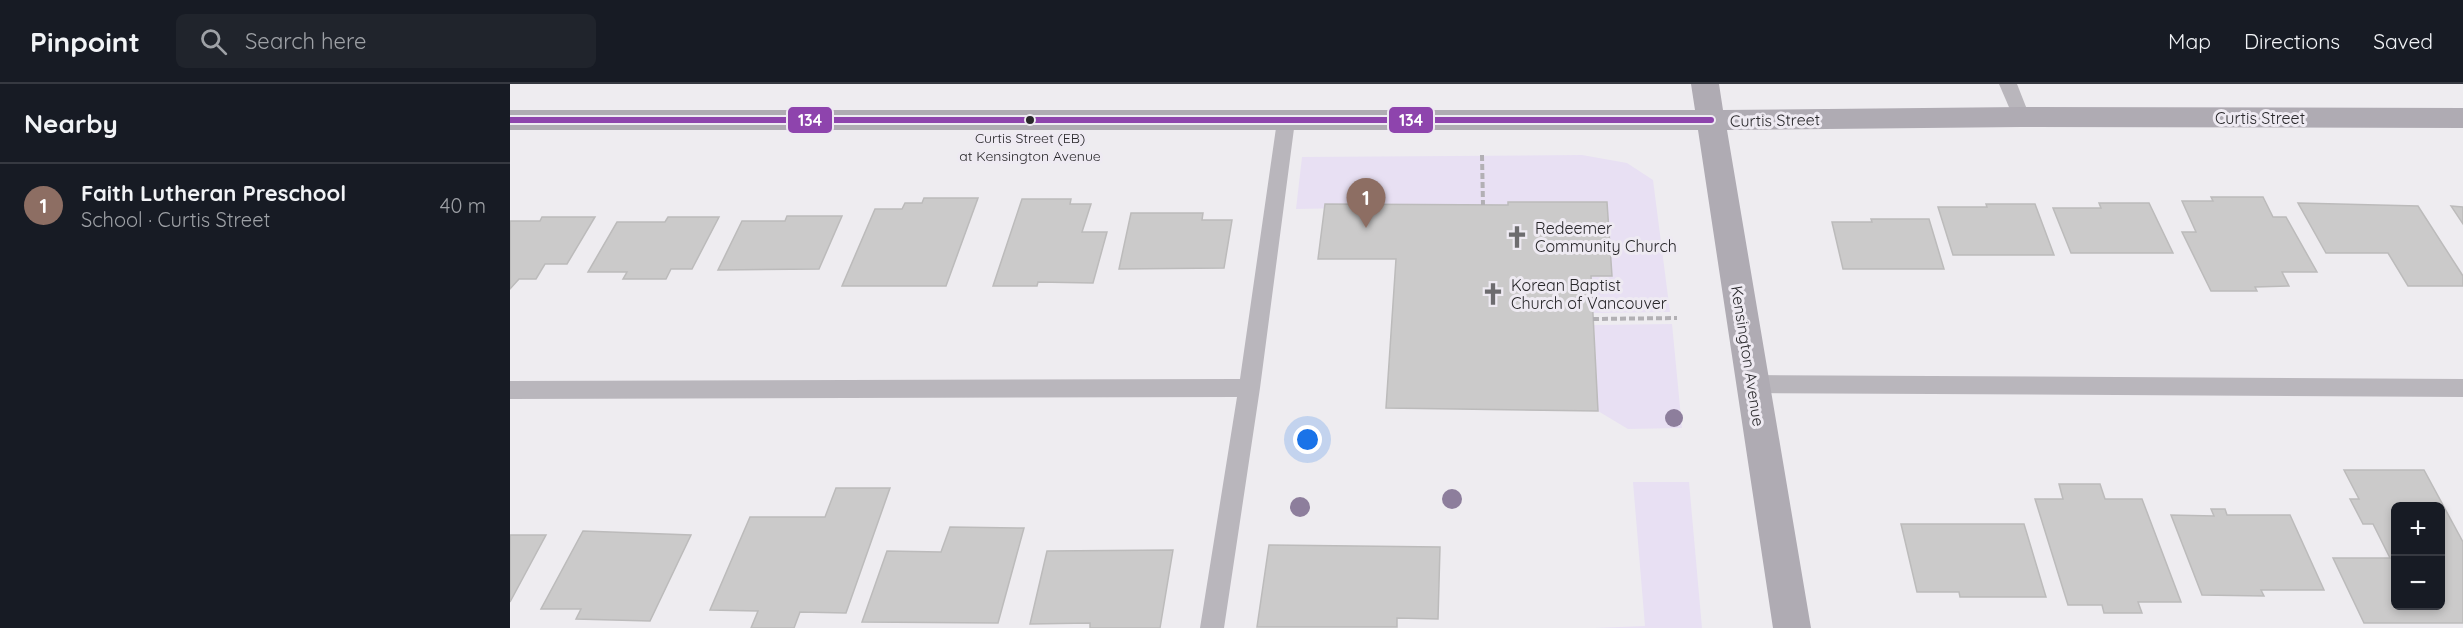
<!DOCTYPE html>
<meta charset="utf-8">
<style>
body{margin:0;font-family:Quicksand,sans-serif;background:#20242c;color:#f1f3f6}
.controls{position:absolute;right:18px;bottom:18px;display:grid;overflow:hidden;border-radius:9px;box-shadow:0 3px 9px #0003}
.controls button{width:54px;height:54px;display:grid;place-items:center;padding:0;border:0;border-bottom:2px solid #363941;background:#171b24;color:#f1f3f6;font:30px sans-serif}
.you{position:absolute;left:798px;top:356px;width:21px;height:21px;margin:-15px;border:4px solid #fff;border-radius:50%;background:#1a73e8;box-shadow:0 0 0 9px #1a73e833}
.badge{display:grid;place-items:center;width:39px;height:39px;border-radius:50%;background:#b45309;color:#fff;font-size:20px;font-weight:700}
.pin{position:absolute;translate:-50% -50px;filter:drop-shadow(0 2px 3px #0008)}
.pin::after{content:'';position:absolute;top:32px;width:21px;height:18px;background:inherit;clip-path:polygon(0 0,100% 0,50% 100%)}
.list{margin:0;padding:0;list-style:none}
h2{display:flex;justify-content:space-between;align-items:center;height:78px;margin:0;padding:0 24px;font-size:26px}
h2 small{font-size:20px;font-weight:400;color:#9ea1a6}
.list li{display:grid;grid-template-columns:39px 1fr auto;gap:18px;align-items:center;box-sizing:border-box;height:84px;padding:0 24px;border-top:2px solid #363941}
.list b{display:block;font-size:22px;white-space:nowrap}
.list p{margin:0;font-size:20px;white-space:nowrap;color:#9ea1a6}
.list em{font-size:20px;font-style:normal;color:#9ea1a6}
.icon{flex:none;width:33px;height:33px;fill:none;stroke:currentColor;stroke-width:2;stroke-linecap:round;stroke-linejoin:round}
.map{position:relative;flex:none;width:1953px;height:544px;overflow:hidden}
header{display:flex;align-items:center;gap:36px;box-sizing:border-box;height:84px;padding:0 30px;background:#171b24;border-bottom:2px solid #363941}
header strong{font-size:28px}
nav{display:flex;gap:33px;margin-inline-start:auto;font-size:21px}
.search{width:420px;height:54px;background:#20242c;display:flex;align-items:center;gap:15px;box-sizing:border-box;padding:0 21px;border-radius:9px;color:#9ea1a6;font-size:22px}
main{display:flex}
aside{flex:1;background:#171b24}
.map>svg:first-child{display:block}
.green{fill:#e8e0f3}
.building{fill:#cbcaca;stroke:#bcbbbb;stroke-width:1.5;fill-rule:evenodd}
.lines{fill:none;stroke-linecap:round;stroke-linejoin:round}
.path{stroke:#b2b0b4;stroke-width:4;stroke-dasharray:6 3;stroke-linecap:butt}
.lane{fill:#b9b6bc;fill-rule:evenodd}
.secondary{fill:#afabb3;fill-rule:evenodd}
.bus-1-casing{stroke:#eeeaf2;stroke-width:10}
.bus-1{stroke:#8e44ad;stroke-width:6}
.tree{fill:#8d7e9c}
.bus-dot{fill:#28272a;stroke:#eeeaf2;stroke-width:2}
.labels{text-anchor:middle;stroke-width:6;stroke-linejoin:round;paint-order:stroke}
.bus-label{font-size:14px;fill:#28272a;stroke:#eeeaf2}
.street-label{font-size:16px;fill:#28272a;stroke:#eeeaf2}
.poi-label{font-size:16px;fill:#28272a;stroke:#eeeaf2;text-anchor:start}
.line-badge{stroke:#eeeaf2;stroke-width:2}
.badge-label{font-size:16px;text-anchor:middle;font-weight:bold;fill:#fff}
</style>
<header>
<strong>Pinpoint</strong>
<div class="search"><svg class="icon" aria-label="search" viewBox="0 0 24 24"><circle cx="10" cy="10" r="6"/><path d="M15 15l6 6"/></svg>Search here</div>
<nav><a>Map</a><a>Directions</a><a>Saved</a></nav>
</header>
<main>
<aside>
<h2>Nearby<small></small></h2>
<ul class="list">
<li><span class="badge" style="background:#8d6e63">1</span><div><b>Faith Lutheran Preschool</b><p>School · Curtis Street</p></div><em>40 m</em></li>
</ul>
</aside>
<div class="map">
<svg width="1953" height="544" viewBox="0 0 1953 544">
<rect width="100%" height="100%" fill="#eeecf0"/>
<g class="green">
<path d="M1072,71l45,8 26,17 17,132 -77,1 -2,-37h21l-5,-74h-99v3l-212,4 6,-52z"/>
<path d="M1162,240l10,104 -54,1 -30,-18 -4,-86z"/>
<path d="M1123,398h56l13,146h-108l51,-2z"/>
</g>
<g class="building">
<path d="M1701,113h52l10,20h13l31,55h-35l7,14 -34,1 2,4h-46l-29,-59h14l-14,-31h31z"/>
<path d="M414,114h54l-32,88h-104l33,-77h27l3,-6h17z"/>
<path d="M512,115h49l-1,5h21l-9,28h25l-14,51 -55,-1 -1,4h-44z"/>
<path d="M998,118h99l5,74h-21l7,135 -212,-3 10,-149h-78l7,-55 183,1z"/>
<path d="M1589,119h50l24,50h-102l-18,-45h48z"/>
<path d="M1788,119l120,3 45,70v10h-55l-20,-33h-62z"/>
<path d="M1476,120h49l19,51h-101l-15,-48h49z"/>
<path d="M1941,122l12,1v17z"/>
<path d="M621,129h72l-1,7h30l-8,48 -105,1z"/>
<path d="M277,132h55l-23,53 -101,1 24,-49h43z"/>
<path d="M32,133h53l-28,47h-22l-9,15h-17l-9,10v-68h30z"/>
<path d="M158,133h51l-27,52h-21l-5,10h-43l4,-7h-39l29,-50h48z"/>
<path d="M1361,135h58l15,50h-101l-11,-47h40z"/>
<path d="M1834,386h80l39,72v81h-99l-31,-65h57l-17,-34h-10l-13,-25h9zM1886,422h44v100h-44z"/>
<path d="M1549,400h41l5,15h37l39,103h-43l4,11h-38l-2,-8h-34l-33,-106h28z"/>
<path d="M326,404h54l-44,125 -46,-1 -6,16h-43l7,-17 -48,-1 40,-93h75z"/>
<path d="M1701,425h14l2,6h63l34,75h-63l3,6 -62,-1 -31,-80 43,1z"/>
<path d="M1391,440h123l22,73h-86l-1,-5h-42z"/>
<path d="M440,443l74,1 -26,95 -136,-1 25,-71 54,1z"/>
<path d="M73,447l108,4 -41,86 -74,-2 5,-10h-40z"/>
<path d="M0,451h36l-36,67z"/>
<path d="M759,461l171,2 -2,72 -41,-1v9h-140z"/>
<path d="M663,466l-13,78h-70v-5l-60,1 17,-73z"/>
</g>
<g class="lines">
<g class="path">
<path d="M972,71l1,50"/>
<path d="M1083,235l84,-1"/>
</g>
<g class="lane">
<path d="M1489,0h18l13,33 -3,4 -6,2 -6,-2z"/>
<path d="M776,31l6,2 3,4 -35,267 -36,240h-24l37,-231 -727,2v-18l730,-2 37,-258 3,-4z"/>
<path d="M1242,291l711,4v18l-711,-4 -8,-3 -3,-6 3,-6z"/>
</g>
<path class="secondary" d="M1181,0h28l4,26 298,-3 442,1v20l-442,-1 -294,3 84,498h-38l-75,-498h-1188v-20h1185z"/>
<g class="bus-1-casing">
<path id="bus-1" d="M0,36h1201"/>
</g>
<use href="#bus-1" class="bus-1"/>
</g>
<g class="tree">
<circle cx="1164" cy="334" r="9"/>
<circle cx="942" cy="415" r="10"/>
<circle cx="790" cy="423" r="10"/>
</g>
<defs>
<g id="church-bare" transform="scale(1.8)"><path d="M-1.2-6h2.4v3.5h3.3v2.4h-3.3V6h-2.4V-.1h-3.3v-2.4h3.3Z" fill="#6d6c6f" stroke="#eeeaf2" stroke-width="2.5" paint-order="stroke"/></g>
</defs>
<g fill-rule="evenodd">
<use href="#church-bare" x="1007" y="153"/>
<use href="#church-bare" x="983" y="210"/>
</g>
<circle class="bus-dot" cx="520" cy="36" r="5"/>
<g class="labels">
<g class="bus-label">
<text x="520" y="59">Curtis Street (EB)<tspan x="520" dy="18">at Kensington Avenue</tspan></text>
</g>
<g class="street-label">
<text x="1750" y="40">Curtis Street</text>
<text transform="translate(1265 36) rotate(-1)" y="6">Curtis Street</text>
<text transform="translate(1238 272) rotate(81)" y="6">Kensington Avenue</text>
</g>
<g class="poi-label">
<text x="1025" y="150">Redeemer<tspan x="1025" dy="18">Community Church</tspan></text>
<text x="1001" y="207">Korean Baptist<tspan x="1001" dy="18">Church of Vancouver</tspan></text>
</g>
</g>
<g class="line-badge">
<rect x="277" y="22" width="46" height="28" rx="6" fill="#8e44ad"/>
<rect x="878" y="22" width="46" height="28" rx="6" fill="#8e44ad"/>
</g>
<g class="badge-label">
<text x="300" y="42">134</text>
<text x="901" y="42">134</text>
</g>
</svg>
<div class="controls">
<button>+</button>
<button>−</button>
</div>
<div class="you"></div>
<div class="pin badge" style="left:856px;top:144px;background:#8d6e63">1</div>
</div>
</main>
